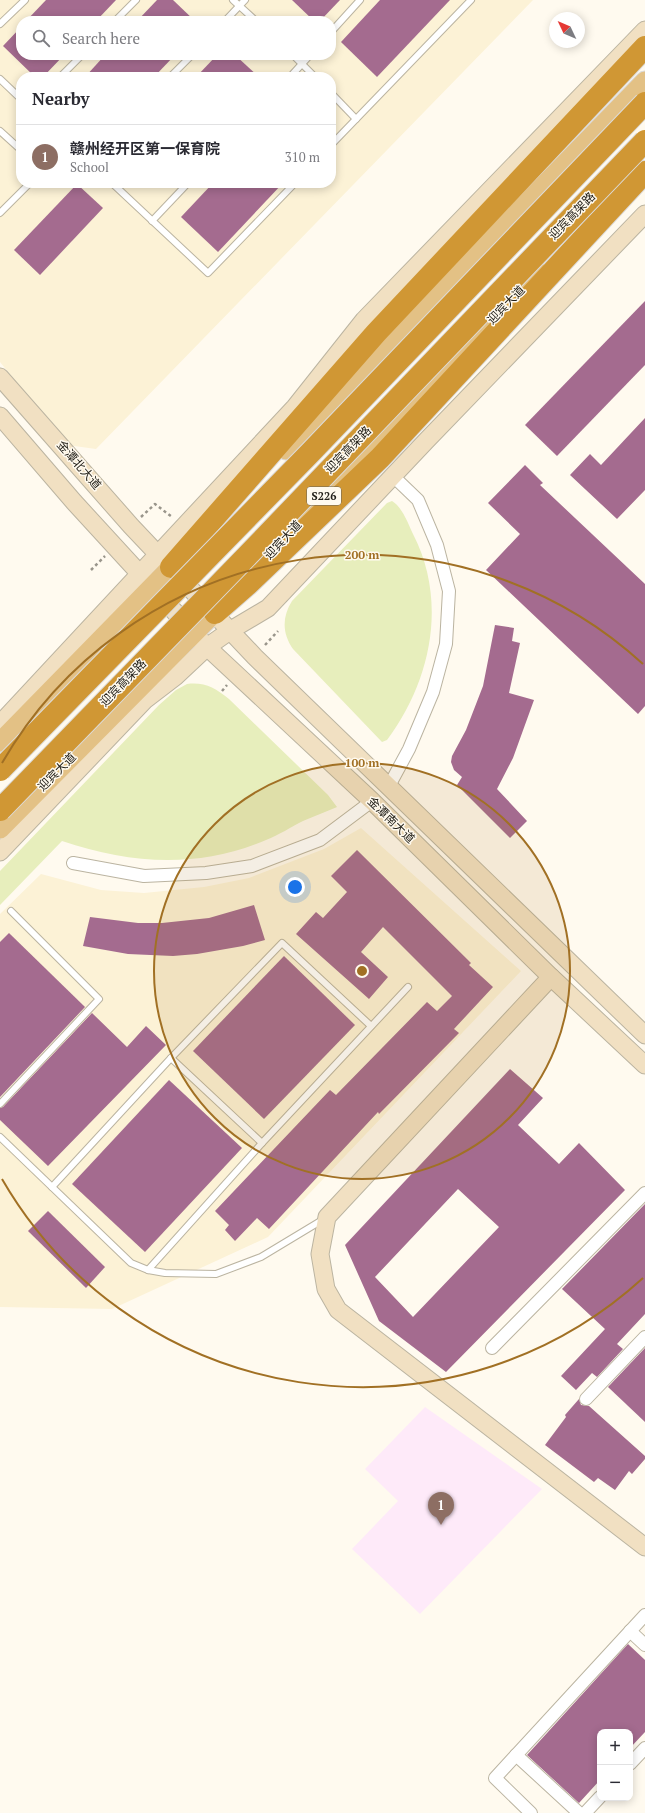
<!DOCTYPE html>
<meta charset="utf-8">
<style>
body{margin:0;font-family:"PT Serif","Noto Sans SC",serif;background:#f2f2f3;color:#2b2b33}
.controls{position:absolute;right:12px;bottom:12px;display:grid;overflow:hidden;border-radius:8px;box-shadow:0 2px 10px #0003}
.controls button{width:36px;height:36px;display:grid;place-items:center;padding:0;border:0;border-bottom:1px solid #e1e1e2;background:#fff;color:#2b2b33;font:20px sans-serif}
.compass{position:absolute;left:549px;top:12px;width:36px;height:36px;border-radius:50%;background:#fff;box-shadow:0 2px 10px #0003;rotate:314deg}
.you{position:absolute;left:295px;top:887px;width:14px;height:14px;margin:-10px;border:3px solid #fff;border-radius:50%;background:#1a73e8;box-shadow:0 0 0 6px #1a73e833}
.badge{display:grid;place-items:center;width:26px;height:26px;border-radius:50%;background:#a17024;color:#fff;font-size:13px;font-weight:700}
.pin{position:absolute;translate:-50% -33px;filter:drop-shadow(0 1px 2px #0008)}
.pin::after{content:'';position:absolute;top:21px;width:14px;height:12px;background:inherit;clip-path:polygon(0 0,100% 0,50% 100%)}
.list{margin:0;padding:0;list-style:none}
h2{display:flex;justify-content:space-between;align-items:center;height:52px;margin:0;padding:0 16px;font-size:17px}
h2 small{font-size:13px;font-weight:400;color:#7c7c81}
.list li{display:grid;grid-template-columns:26px 1fr auto;gap:12px;align-items:center;box-sizing:border-box;height:64px;padding:0 16px;border-top:1px solid #e1e1e2}
.list b{display:block;font-size:15px;white-space:nowrap}
.list p{margin:0;font-size:13px;white-space:nowrap;color:#7c7c81}
.list em{font-size:13px;font-style:normal;color:#7c7c81}
.icon{flex:none;width:22px;height:22px;fill:none;stroke:currentColor;stroke-width:2;stroke-linecap:round;stroke-linejoin:round}
.map{position:relative;flex:none;width:645px;height:1813px;overflow:hidden}
.search{position:absolute;background:#fff;box-shadow:0 2px 10px #0003;left:16px;top:16px;width:320px;height:44px;display:flex;align-items:center;gap:10px;box-sizing:border-box;padding:0 14px;border-radius:16px;color:#7c7c81;font-size:15px}
.panel{position:absolute;background:#fff;box-shadow:0 2px 10px #0003;left:16px;top:72px;width:320px;height:116px;border-radius:16px}
.map>svg:first-child{display:block}
.built{fill:#fcf2d6;fill-rule:evenodd}
.education{fill:#feeaf9}
.green{fill:#e7eebc}
.building{fill:#a46b8f;fill-rule:evenodd}
.lines{fill:none;stroke-linecap:round;stroke-linejoin:round}
.lane-casing{stroke:#bbb4a1;stroke-width:8}
.street-casing{stroke:#bbb4a1;stroke-width:14}
.secondary-casing{stroke:#bbb4a1;stroke-width:19}
.primary-casing{stroke:#dcdbda;stroke-width:21}
.highway-casing{stroke:#dcdbda;stroke-width:24}
.path{stroke:#99958b;stroke-width:2.5;stroke-dasharray:3 3;stroke-linecap:butt}
.lane{stroke:#fff;stroke-width:6}
.street{stroke:#fff;stroke-width:12}
.secondary{stroke:#f1e0c2;stroke-width:17}
.primary{stroke:#e3c185;stroke-width:19}
.highway{stroke:#d09734;stroke-width:22}
.highway-bridge-casing{stroke:#dcdbda;stroke-width:24;stroke-linecap:butt}
.highway-bridge{stroke:#d09734;stroke-width:22}
.ring{fill:none;stroke:#a17024;stroke-width:2}
.labels{text-anchor:middle;stroke-width:3;stroke-linejoin:round;paint-order:stroke}
.shield{fill:#fffaef;stroke:#656159;stroke-width:1}
.shield-label{font-size:11px;font-weight:bold;fill:#232019}
.street-label{font-size:12px;fill:#232019;stroke:#fffaef}
.centre{fill:#a17024;stroke:#fffaef;stroke-width:2}
.ring-label{font-size:12px;text-anchor:middle;font-weight:bold;fill:#a17024;stroke:#fffaef;stroke-width:3;stroke-linejoin:round;paint-order:stroke}
</style>
<div class="map">
<svg width="645" height="1813" viewBox="0 0 645 1813">
<rect width="100%" height="100%" fill="#fffaef"/>
<g class="built">
<path d="M0,0h533l-437,449 -29,-4 -67,-83zM21,21h310v34h-310zM21,77h310v106h-310z"/>
<path d="M361,828l160,143 -253,266 -156,72 -112,-2v-393l41,-40 60,16 43,3 60,-6 45,-9 75,-29z"/>
</g>
<path class="education" d="M425,1407l117,82 -122,125 -68,-65 46,-48 -33,-32z"/>
<g class="green">
<path d="M392,501c10,6 16,22 21,33 35,68 18,147 -26,206l-5,2 -89,-93c-11,-16 -11,-32 -1,-48l95,-98z"/>
<path d="M187,684c18,-2 28,4 42,15l99,96 9,12c-11,5 -23,9 -34,14 -12,6 -24,14 -37,19 -69,29 -135,24 -204,1l-62,64v-34l159,-166 17,-15z"/>
</g>
<g class="building">
<path d="M46,0h70l-20,21h-70z"/>
<path d="M157,0h16l22,21h-58z"/>
<path d="M292,0h48l-20,21h-6z"/>
<path d="M380,0h70l-73,77 -36,-35z"/>
<path d="M21,27v28h43l-21,22h-8l-32,-31z"/>
<path d="M105,55h70l-21,22h-69z"/>
<path d="M217,55h18l24,22h-63z"/>
<path d="M213,183h70l-65,69 -37,-35z"/>
<path d="M77,184l26,24 -63,67 -26,-25z"/>
<path d="M645,301v64l-88,91 -32,-31z"/>
<path d="M645,418v72l-28,29 -47,-44 20,-21 11,11z"/>
<path d="M525,465l18,18 -3,2 105,99v122l-7,8 -152,-144 34,-36 -32,-31z"/>
<path d="M495,625l19,3 -2,13 8,2 -11,50 25,7 -21,58 -16,31 30,32 -17,17 -53,-53 5,-8 -8,-7 -3,-8 1,-6 14,-26 17,-44z"/>
<path d="M357,850l114,113 -2,2 24,22 -39,42 5,4 -80,81 -1,-2 -109,117 -12,-11 -22,23 -10,-11 4,-5 -14,-14 115,-121 6,5 91,-93 10,9 15,-15 -69,-69 -22,25 27,25 -19,22 -73,-65 20,-22 7,6 24,-26 -16,-16z"/>
<path d="M254,905l11,35 -22,6 -46,8 -24,2 -45,-2 -45,-8 7,-29 48,6h24l47,-5z"/>
<path d="M9,933l76,74 -85,90v-155z"/>
<path d="M284,956l71,69 -91,94 -71,-68z"/>
<path d="M92,1013l35,34 19,-21 20,19 -118,121 -48,-46v-12l3,-1z"/>
<path d="M510,1069l33,29 -25,27 41,39 20,-21 46,47 -179,182 -67,-51 -34,-76zM458,1189l41,38 -86,90 -38,-40z"/>
<path d="M169,1080l73,68 -97,104 -73,-68z"/>
<path d="M645,1204v110l-28,30 6,5 -26,28 -5,-4 -16,17 -15,-14 44,-47 -43,-40z"/>
<path d="M48,1211l57,56 -19,21 -58,-57z"/>
<path d="M645,1348v74l-37,-35z"/>
<path d="M579,1399l2,6 8,1 56,50v3l-13,15 -3,-3 -14,19 -17,-12 -4,4 -49,-37 21,-28 -1,-2z"/>
<path d="M628,1644l17,16v72l-15,16v-16h-30v48l-21,23 -52,-48z"/>
</g>
<g class="lines">
<g class="lane-casing">
<g id="lane">
<path d="M233,0l23,21"/>
<path d="M115,21l21,-21"/>
<path d="M225,21l20,-21"/>
<path d="M0,24l25,-24"/>
<path d="M331,32l29,-32"/>
<path d="M293,55l22,22"/>
<path d="M60,77l22,-22"/>
<path d="M170,77l22,-22"/>
<path d="M290,77l20,-22"/>
<path d="M0,79l21,20"/>
<path d="M331,93l25,26"/>
<path d="M0,131l21,19"/>
<path d="M331,145l140,-145"/>
<path d="M112,183l96,90 87,-90"/>
<path d="M0,213l30,-30"/>
<path d="M152,221l36,-38"/>
<path d="M171,1058l91,85"/>
<path d="M0,1104l99,-105 -88,-88"/>
<path d="M0,1137l131,126 17,7 17,3 51,1 45,-17 63,-38"/>
<path d="M52,1187l119,-129 111,-115 89,83"/>
<path d="M148,1270l114,-127 146,-156"/>
</g>
</g>
<g class="street-casing">
<g id="street">
<path d="M389,786l20,-37 24,-57 13,-48 3,-53 -12,-46 -19,-45 -25,-24"/>
<path d="M73,863l71,13 62,-3 46,-7 68,-26 52,-39"/>
<path d="M492,1348l153,-155"/>
<path d="M586,1399l59,-62"/>
<path d="M630,1631l15,14"/>
<path d="M516,1755l63,58"/>
<path d="M630,1764l15,-16"/>
<path d="M531,1813l-36,-35 150,-163"/>
<path d="M585,1813l15,-16"/>
</g>
</g>
<g class="secondary-casing">
<g id="secondary">
<path d="M0,377l131,149 124,131 390,378"/>
<path d="M0,416l74,86 133,145 165,154 179,176 94,88"/>
<path d="M0,724l295,-317 69,-87 281,-290"/>
<path d="M0,852l145,-152 30,-23 32,-30 24,-17 37,-22 158,-167 219,-227"/>
<path d="M551,977l-224,240 -7,37 6,35 12,21 307,237"/>
</g>
</g>
<g class="primary-casing">
<g id="primary">
<path d="M286,450l359,-369"/>
<path d="M305,516l233,-244"/>
<path d="M0,742l182,-186"/>
<path d="M0,829l224,-226"/>
</g>
</g>
<g class="highway-casing">
<g id="highway">
<path d="M171,567l205,-234 269,-286"/>
<path d="M215,613l32,-28 133,-127 265,-286"/>
</g>
</g>
<g class="path">
<path d="M141,517l14,-13 17,13"/>
<path d="M91,570l14,-14"/>
<path d="M265,645l13,-14"/>
<path d="M222,691l5,-6"/>
</g>
<use href="#lane" class="lane"/>
<use href="#street" class="street"/>
<use href="#secondary" class="secondary"/>
<use href="#primary" class="primary"/>
<use href="#highway" class="highway"/>
<g class="highway-bridge-casing">
<g id="highway-bridge">
<path d="M0,770l310,-317 335,-350"/>
<path d="M0,810l245,-252 400,-417"/>
</g>
</g>
<use href="#highway-bridge" class="highway-bridge"/>
</g>
<circle cx="362" cy="971" r="208" fill="#a17024" fill-opacity=".12"/>
<g class="ring">
<circle cx="362" cy="971" r="208"/>
<path d="M643 1278A416 416 0 0 1 2 1179M2 763A416 416 0 0 1 643 664"/>
</g>
<g class="labels">
<rect class="shield" x="307" y="487" width="34" height="18" rx="3"/>
<g class="shield-label">
<text x="324" y="500">S226</text>
</g>
<g class="street-label">
<text transform="translate(572 216) rotate(-46)" y="4">迎宾高架路</text>
<text transform="translate(506 305) rotate(-46)" y="4">迎宾大道</text>
<text transform="translate(348 450) rotate(-46)" y="4">迎宾高架路</text>
<text transform="translate(79 465) rotate(49)" y="4">金潭北大道</text>
<text transform="translate(283 540) rotate(-47)" y="4">迎宾大道</text>
<text transform="translate(123 683) rotate(-46)" y="4">迎宾高架路</text>
<text transform="translate(57 772) rotate(-45)" y="4">迎宾大道</text>
<text transform="translate(391 820) rotate(44)" y="4">金潭南大道</text>
</g>
</g>
<circle cx="362" cy="971" r="6" class="centre"/>
<g class="ring-label">
<text x="362" y="559">200 m</text>
<text x="362" y="767">100 m</text>
</g>
</svg>
<div class="controls">
<button>+</button>
<button>−</button>
</div>
<svg class="compass" viewBox="-18 -18 36 36"><path d="M0-13l5 13h-10z" fill="#e53935"/><path d="M0 13l5-13h-10z" fill="#7c7c81"/></svg>
<div class="you"></div>
<div class="pin badge" style="left:441px;top:1525px;background:#8d6e63">1</div>
<div class="search"><svg class="icon" aria-label="search" viewBox="0 0 24 24"><circle cx="10" cy="10" r="6"/><path d="M15 15l6 6"/></svg>Search here</div>
<section class="panel">
<h2>Nearby<small></small></h2>
<ul class="list">
<li><span class="badge" style="background:#8d6e63">1</span><div><b>赣州经开区第一保育院</b><p>School</p></div><em>310 m</em></li>
</ul>
</section>
</div>
